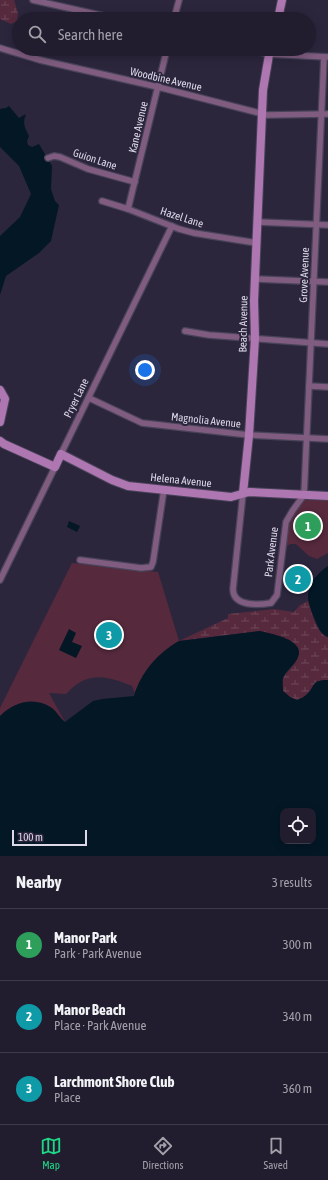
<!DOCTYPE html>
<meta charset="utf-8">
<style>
body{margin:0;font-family:"Asap Condensed",sans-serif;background:#2d293a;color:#f1f3f6}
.controls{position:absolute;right:12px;bottom:12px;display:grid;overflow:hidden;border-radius:8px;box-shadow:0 2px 10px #0003}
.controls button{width:36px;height:36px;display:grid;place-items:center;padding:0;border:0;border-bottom:1px solid #3e3a4a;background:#211c2e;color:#f1f3f6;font:20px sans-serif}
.scale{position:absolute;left:12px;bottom:10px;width:75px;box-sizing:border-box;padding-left:4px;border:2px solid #ddd9e9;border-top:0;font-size:11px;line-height:14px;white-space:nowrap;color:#ddd9e9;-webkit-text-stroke:3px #2c263d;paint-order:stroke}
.you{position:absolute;left:145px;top:370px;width:14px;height:14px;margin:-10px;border:3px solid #fff;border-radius:50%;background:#1a73e8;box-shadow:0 0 0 6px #1a73e833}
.badge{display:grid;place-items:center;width:26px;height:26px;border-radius:50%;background:#1fd887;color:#fff;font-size:13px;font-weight:700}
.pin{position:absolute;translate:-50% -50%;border:2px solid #fff;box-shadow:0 1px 4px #0006}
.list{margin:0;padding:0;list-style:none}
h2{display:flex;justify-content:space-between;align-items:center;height:52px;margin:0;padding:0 16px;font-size:17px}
h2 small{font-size:13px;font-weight:400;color:#a2a1aa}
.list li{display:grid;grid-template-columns:26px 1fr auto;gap:12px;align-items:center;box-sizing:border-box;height:72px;padding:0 16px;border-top:1px solid #3e3a4a}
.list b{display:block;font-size:15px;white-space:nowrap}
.list p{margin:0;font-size:13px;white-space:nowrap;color:#a2a1aa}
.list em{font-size:13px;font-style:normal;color:#a2a1aa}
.icon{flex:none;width:22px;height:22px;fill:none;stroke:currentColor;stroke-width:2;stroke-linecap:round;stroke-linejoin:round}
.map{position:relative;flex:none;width:328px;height:856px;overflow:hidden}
.search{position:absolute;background:#211c2e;box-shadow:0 2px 10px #0003;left:12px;right:12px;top:12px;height:44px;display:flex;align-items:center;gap:10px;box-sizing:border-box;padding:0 14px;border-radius:22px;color:#a2a1aa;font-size:15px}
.sheet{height:268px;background:#211c2e}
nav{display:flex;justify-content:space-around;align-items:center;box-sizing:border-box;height:56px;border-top:1px solid #3e3a4a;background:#211c2e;font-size:11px;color:#a2a1aa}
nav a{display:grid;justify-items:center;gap:2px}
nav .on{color:#1fd887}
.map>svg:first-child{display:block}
.wetland{fill:url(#wetland-marsh)}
.park{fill:#56293d}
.water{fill:#031725;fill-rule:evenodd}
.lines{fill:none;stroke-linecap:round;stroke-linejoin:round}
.street-casing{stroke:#484359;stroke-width:8}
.secondary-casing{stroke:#484359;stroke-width:10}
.street{stroke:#7f5c80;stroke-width:5.5}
.secondary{stroke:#af77b1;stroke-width:8}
.labels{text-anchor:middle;stroke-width:4;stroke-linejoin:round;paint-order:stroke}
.street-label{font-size:11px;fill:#ddd9e9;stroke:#2c263d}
</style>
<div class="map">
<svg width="328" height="856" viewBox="0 0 328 856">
<defs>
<pattern id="wetland-marsh" width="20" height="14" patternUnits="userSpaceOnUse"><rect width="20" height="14" fill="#56293d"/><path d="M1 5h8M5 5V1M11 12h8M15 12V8" fill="none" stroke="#6e4759"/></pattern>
</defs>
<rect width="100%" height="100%" fill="#2c263d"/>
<g class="wetland">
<path d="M0,0h14l4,13 -1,8 -6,3 -11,-5z"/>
<path d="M308,601c4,11 8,32 20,36v43c-18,0 -12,7 -22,15 -2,2 -6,4 -9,5l-7,-3 -7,-6v-13l14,-19 -37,-28 -81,10 49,-23v-4l46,-5 20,3 6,-7z"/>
</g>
<g class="park">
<path d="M308,498h20v55l-11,6 -8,-3 -13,-12h-6l-5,4c2,-20 4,-38 23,-50z"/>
<path d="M72,563l86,9 21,69c-19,11 -36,32 -44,52l-3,-7c-26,-11 -45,-15 -66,8l-17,-1 16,29 -65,1v-15z"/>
</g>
<g class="water">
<path d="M9,106l10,12 7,-4c-4,10 -1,14 3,22l-2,5 1,4 4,2 7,-3 13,22 -1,23 4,12 4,4 -8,36 -12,12 -33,23 -6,19v-59l20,-19 11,-23 -12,-28 -19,-19v-38l5,-1h1z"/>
<path d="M69,521l11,5 -3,6 -10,-5z"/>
<path d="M328,566v71c-7,-2 -10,-10 -13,-17 -2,-5 -5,-12 -6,-17 -4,-16 7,-29 19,-37z"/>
<path d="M69,629l7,4 -4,9 10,4 -6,12 -17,-8z"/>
<path d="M260,631c12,3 50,9 36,30 -3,5 -11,11 -13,17 -1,4 0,9 0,13l7,6 7,3c3,-1 7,-3 9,-5 10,-8 4,-15 22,-15v176h-328v-140c14,-14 34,-20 52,-8 5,4 8,10 13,14l28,-21 9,-2 32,-3c7,-24 24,-43 45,-55zM283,811h30v30h-30z"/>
</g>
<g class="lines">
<g class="street-casing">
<g id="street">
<path d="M33,0l84,19"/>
<path d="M174,19l5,-19"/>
<path d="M0,48l40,12 118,27 109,28 61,-1"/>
<path d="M247,49l22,5 59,3"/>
<path d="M48,158l6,-2 6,1 28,12 47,13"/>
<path d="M102,201l26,8 51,20 15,4 63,10"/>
<path d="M128,209l39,-160"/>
<path d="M258,222l70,3"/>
<path d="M256,279l72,3"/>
<path d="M185,331l24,4 119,9"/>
<path d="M309,386l19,1"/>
<path d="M89,398l53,25 107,12 79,4"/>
<path d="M61,454l111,-228"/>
<path d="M243,493l-10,96c0,18 26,16 38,14l6,-8 9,-73 7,-12 11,-15 20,-438"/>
<path d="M80,560l61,8 10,-1 2,-5 11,-73"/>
<path d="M0,580l55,-113"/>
</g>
</g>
<g class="secondary-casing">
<g id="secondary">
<path d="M278,19l4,-19"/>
<path d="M0,390l5,9 -5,23"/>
<path d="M0,441l4,3 51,23 6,-13 51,26 16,6 103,11 18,-5 79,4"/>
<path d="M243,493l6,-58 6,-97 -1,-37 9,-211 7,-41"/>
</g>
</g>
<use href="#street" class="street"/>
<use href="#secondary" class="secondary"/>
</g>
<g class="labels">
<g class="street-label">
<text transform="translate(166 79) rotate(13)" y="4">Woodbine Avenue</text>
<text transform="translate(138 127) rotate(-77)" y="4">Kane Avenue</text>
<text transform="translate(95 159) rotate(18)" y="4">Guion Lane</text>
<text transform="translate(182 217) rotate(18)" y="4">Hazel Lane</text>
<text transform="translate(304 275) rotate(-88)" y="4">Grove Avenue</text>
<text transform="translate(243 324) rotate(-89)" y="4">Beach Avenue</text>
<text transform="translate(76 398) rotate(-64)" y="4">Pryer Lane</text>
<text transform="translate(206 420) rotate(6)" y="4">Magnolia Avenue</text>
<text transform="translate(181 480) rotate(6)" y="4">Helena Avenue</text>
<text transform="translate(271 552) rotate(-83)" y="4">Park Avenue</text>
</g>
</g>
</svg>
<div class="controls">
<button><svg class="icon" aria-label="locate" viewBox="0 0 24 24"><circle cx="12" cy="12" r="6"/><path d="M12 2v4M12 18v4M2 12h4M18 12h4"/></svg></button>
</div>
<div class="scale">100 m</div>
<div class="you"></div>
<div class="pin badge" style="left:308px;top:526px;background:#2e9e5b">1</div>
<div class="pin badge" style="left:298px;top:579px;background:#0f9aa8">2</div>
<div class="pin badge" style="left:109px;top:635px;background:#0f9aa8">3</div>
<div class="search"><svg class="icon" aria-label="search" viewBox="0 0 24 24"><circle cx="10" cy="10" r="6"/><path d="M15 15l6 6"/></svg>Search here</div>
</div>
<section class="sheet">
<h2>Nearby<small>3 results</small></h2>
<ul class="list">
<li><span class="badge" style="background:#2e9e5b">1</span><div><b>Manor Park</b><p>Park · Park Avenue</p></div><em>300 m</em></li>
<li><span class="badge" style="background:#0f9aa8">2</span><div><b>Manor Beach</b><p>Place · Park Avenue</p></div><em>340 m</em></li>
<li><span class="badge" style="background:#0f9aa8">3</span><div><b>Larchmont Shore Club</b><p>Place</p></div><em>360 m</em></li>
</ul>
</section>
<nav>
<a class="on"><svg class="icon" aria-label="map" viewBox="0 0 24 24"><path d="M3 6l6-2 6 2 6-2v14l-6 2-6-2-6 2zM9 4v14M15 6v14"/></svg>Map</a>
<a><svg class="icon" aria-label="directions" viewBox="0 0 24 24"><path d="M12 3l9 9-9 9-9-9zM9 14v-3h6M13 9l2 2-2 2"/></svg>Directions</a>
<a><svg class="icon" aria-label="saved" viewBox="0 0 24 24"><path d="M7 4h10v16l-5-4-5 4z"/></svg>Saved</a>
</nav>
